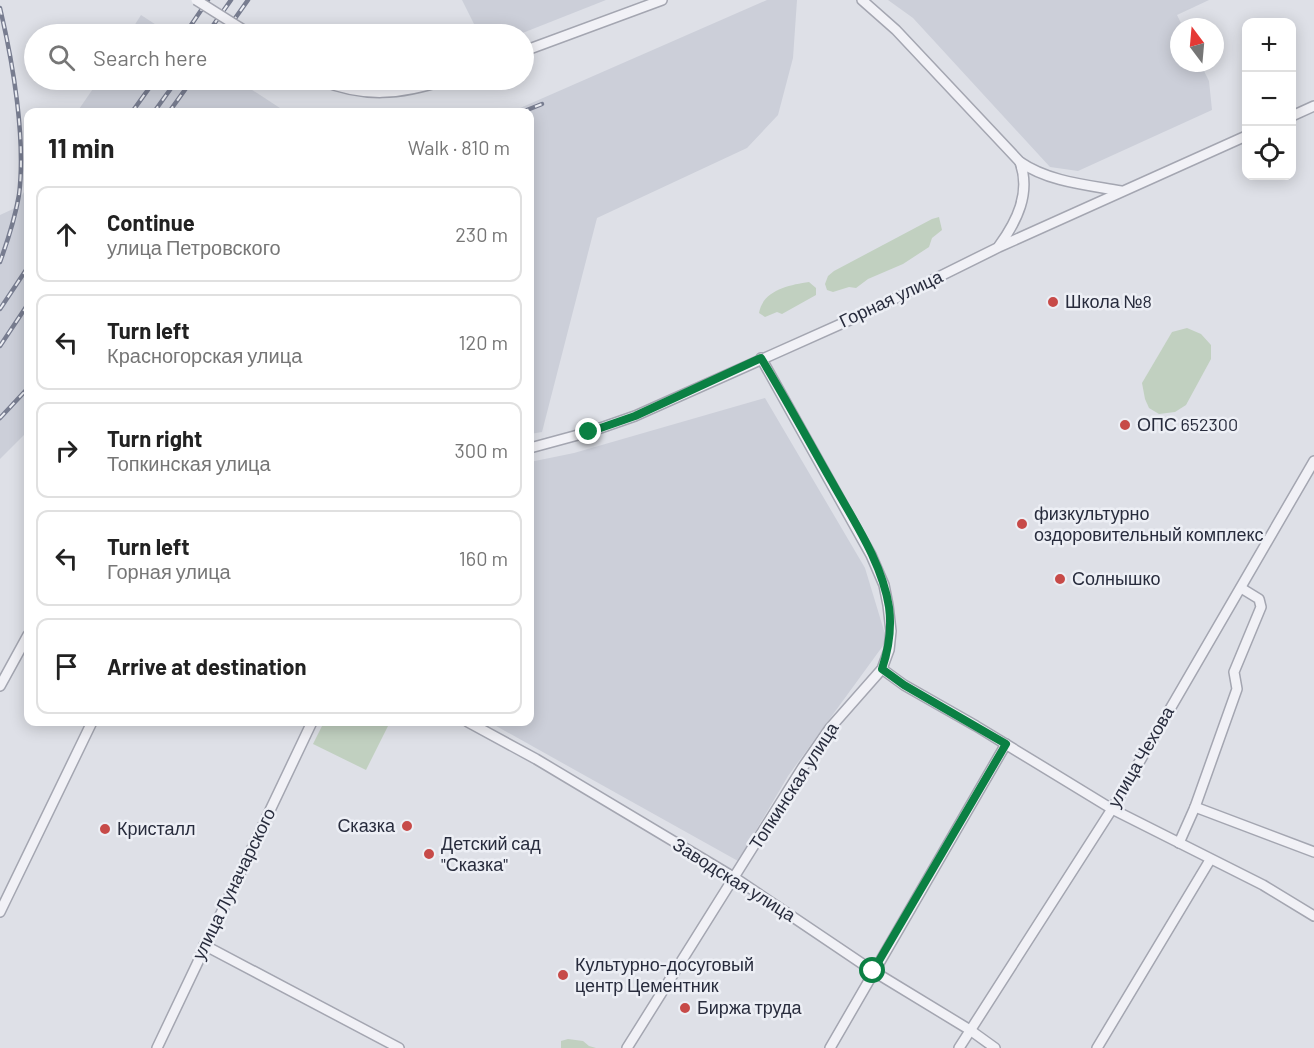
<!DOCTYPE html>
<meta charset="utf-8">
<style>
body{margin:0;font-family:Barlow,sans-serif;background:#f2f2f2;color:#222}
.controls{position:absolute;right:18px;top:18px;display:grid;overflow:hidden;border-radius:12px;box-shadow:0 3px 15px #0003}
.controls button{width:54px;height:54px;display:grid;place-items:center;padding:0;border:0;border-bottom:2px solid #e0e0e0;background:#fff;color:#222;font:30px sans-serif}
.compass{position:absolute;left:1170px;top:18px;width:54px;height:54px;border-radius:50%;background:#fff;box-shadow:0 3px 15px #0003;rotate:344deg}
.stop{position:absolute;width:18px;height:18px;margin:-14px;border:4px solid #0b8043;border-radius:50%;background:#fff}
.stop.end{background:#0b8043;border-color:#fff;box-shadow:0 2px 6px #0008}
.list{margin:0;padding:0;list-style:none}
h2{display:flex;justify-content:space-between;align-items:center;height:78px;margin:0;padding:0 24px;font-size:26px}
h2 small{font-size:20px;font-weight:400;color:#767676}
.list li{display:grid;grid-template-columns:39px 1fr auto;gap:18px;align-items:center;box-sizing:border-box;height:96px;margin:0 12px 12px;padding:0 12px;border:2px solid #e0e0e0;border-radius:12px}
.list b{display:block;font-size:22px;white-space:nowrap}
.list p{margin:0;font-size:20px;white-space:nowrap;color:#767676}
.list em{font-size:20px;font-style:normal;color:#767676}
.icon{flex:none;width:33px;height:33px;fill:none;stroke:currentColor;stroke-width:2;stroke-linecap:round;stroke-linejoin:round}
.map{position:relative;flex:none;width:1314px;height:1048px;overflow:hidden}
.search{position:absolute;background:#fff;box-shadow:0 3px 15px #0003;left:24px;top:24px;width:510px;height:66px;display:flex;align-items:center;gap:15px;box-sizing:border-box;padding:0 21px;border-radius:33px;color:#767676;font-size:22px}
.panel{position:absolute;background:#fff;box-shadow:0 3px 15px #0003;left:24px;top:108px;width:510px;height:618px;border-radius:12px}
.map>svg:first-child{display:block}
.built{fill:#cccfd9}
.green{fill:#c1d0c0}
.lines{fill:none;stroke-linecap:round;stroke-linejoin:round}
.minor-casing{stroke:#a4a6b1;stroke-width:12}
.minor{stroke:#f1f1f6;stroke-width:9}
.rail-casing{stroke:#787d90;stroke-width:4.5}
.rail{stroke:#edeff5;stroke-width:2;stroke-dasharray:7;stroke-linecap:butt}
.minor-bridge-casing{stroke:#a4a6b1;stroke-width:12;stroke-linecap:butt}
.minor-bridge{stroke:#f1f1f6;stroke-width:9}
.route{stroke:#0b8043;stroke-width:8}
.poi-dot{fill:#c74a48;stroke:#edeff5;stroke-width:2}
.labels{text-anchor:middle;stroke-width:5;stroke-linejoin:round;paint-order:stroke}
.street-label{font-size:18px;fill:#282c3d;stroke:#edeff5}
.poi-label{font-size:18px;fill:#282c3d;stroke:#edeff5;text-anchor:start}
</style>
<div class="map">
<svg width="1314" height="1048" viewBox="0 0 1314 1048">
<rect width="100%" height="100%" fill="#dee0e7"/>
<g class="built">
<path d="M462,0h144l-86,34h-41z"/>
<path d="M767,0h30l-4,58 -15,57 -31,33 -150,70 -55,214 -12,2v-322h-19z"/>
<path d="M888,0h321l-32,15 6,12h-4v36h21l9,18 3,29 -134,61 -28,-4 -137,-149z"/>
<path d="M141,15l29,19h-41z"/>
<path d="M99,80h138l49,32h-209z"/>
<path d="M28,186v245l-28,28v-244l13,-6z"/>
<path d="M765,398l100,170 20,66v9l-97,133 -50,85 -249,-139h41v-260l44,-9z"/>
</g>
<g class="green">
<path d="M939,217l3,13 -10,8 -3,9 -26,17 -35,15 -12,9 -7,-1 -16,5 -6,-2 -2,-6 3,-8 6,-5 98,-52z"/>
<path d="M809,282l7,6v7l-34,19 -5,-2 -12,5 -6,-4c4,-23 30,-28 50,-31z"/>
<path d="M1187,328l14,6 10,11v14l-25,46 -11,7 -16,2 -10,-6 -4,-9 -3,-16 30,-51z"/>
<path d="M324,722h66l-24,48 -53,-26z"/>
<path d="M568,1039l15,2 6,5 7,2h-35v-7z"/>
</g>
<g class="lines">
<g class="minor-casing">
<g id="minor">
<path d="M862,0l34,30 124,132c29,20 68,23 101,29"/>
<path d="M524,51l138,-51"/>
<path d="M320,80c44,18 80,15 125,0"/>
<path d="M1292,116l22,-10"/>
<path d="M999,246c18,-25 32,-53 21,-84"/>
<path d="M530,448l59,-16 46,-16 235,-105 129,-64 247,-111"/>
<path d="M882,669l22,16 72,41 136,83 151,76 51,31"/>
<path d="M0,686l28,-51"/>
<path d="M468,722l68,37 199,119 138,93 97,59 25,18"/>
<path d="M1195,807l42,-118 -3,-17 27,-65 -2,-8 -18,-11"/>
<path d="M1179,843l16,-36 119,45"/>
<path d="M0,912l92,-190"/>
<path d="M204,945l195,103"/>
<path d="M157,1048l155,-326"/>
<path d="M627,1048l176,-281 27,-39 52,-59 7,-19 2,-19 -3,-26 -4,-20 -13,-30 -110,-197"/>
<path d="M830,1048l176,-304"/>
<path d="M959,1048l153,-239 202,-348"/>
<path d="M1097,1048l113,-188"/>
</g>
</g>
<use href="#minor" class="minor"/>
<g class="rail-casing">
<g id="rail">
<path d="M0,8c13,55 26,131 19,187 -4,23 -11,45 -19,67"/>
<path d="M185,34l23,-34"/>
<path d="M207,34l24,-34"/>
<path d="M224,34l24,-34"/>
<path d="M132,112l23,-32"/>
<path d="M154,112l23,-32"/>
<path d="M169,112l23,-32"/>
<path d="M522,112l20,-8"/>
<path d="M0,309l28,-42"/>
<path d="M0,346l28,-42"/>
<path d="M0,418l28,-30"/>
</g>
</g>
<use href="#rail" class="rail"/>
<g class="minor-bridge-casing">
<path id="minor-bridge" d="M196,0l54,34"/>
</g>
<use href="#minor-bridge" class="minor-bridge"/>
</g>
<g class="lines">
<path class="route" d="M589,432l46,-16 126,-58c25,41 47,82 71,124 21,38 50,80 57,125 3,22 0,41 -7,62l22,16 102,59 -133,227"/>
</g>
<g class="poi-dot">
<circle cx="1053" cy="302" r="6"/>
<circle cx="1125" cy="425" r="6"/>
<circle cx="1022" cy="524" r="6"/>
<circle cx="1060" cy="579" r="6"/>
<circle cx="407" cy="826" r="6"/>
<circle cx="105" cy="829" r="6"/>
<circle cx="429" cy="854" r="6"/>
<circle cx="563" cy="975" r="6"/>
<circle cx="685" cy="1008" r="6"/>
</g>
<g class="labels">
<g class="street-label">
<text transform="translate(891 299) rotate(-25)" y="6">Горная улица</text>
<text transform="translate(1141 757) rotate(-60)" y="6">улица Чехова</text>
<text transform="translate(794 786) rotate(-57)" y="6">Топкинская улица</text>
<text transform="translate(734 880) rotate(32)" y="6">Заводская улица</text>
<text transform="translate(234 884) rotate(-64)" y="6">улица Луначарского</text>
</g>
<g class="poi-label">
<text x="1065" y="308">Школа №8</text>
<text x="1137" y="431">ОПС 652300</text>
<text x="1034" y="520">физкультурно<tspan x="1034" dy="21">оздоровительный комплекс</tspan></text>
<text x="1072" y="585">Солнышко</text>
<text x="395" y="832" text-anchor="end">Сказка</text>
<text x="117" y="835">Кристалл</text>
<text x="441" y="850">Детский сад<tspan x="441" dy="21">"Сказка"</tspan></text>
<text x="575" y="971">Культурно-досуговый<tspan x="575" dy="21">центр Цементник</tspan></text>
<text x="697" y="1014">Биржа труда</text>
</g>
</g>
</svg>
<div class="controls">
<button>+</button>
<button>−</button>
<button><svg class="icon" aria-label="locate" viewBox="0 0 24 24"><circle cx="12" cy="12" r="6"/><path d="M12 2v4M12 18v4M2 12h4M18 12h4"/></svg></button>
</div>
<svg class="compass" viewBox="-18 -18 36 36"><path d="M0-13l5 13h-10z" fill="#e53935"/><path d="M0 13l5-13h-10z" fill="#767676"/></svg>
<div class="stop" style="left:873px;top:971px"></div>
<div class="stop end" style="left:589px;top:432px"></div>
<div class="search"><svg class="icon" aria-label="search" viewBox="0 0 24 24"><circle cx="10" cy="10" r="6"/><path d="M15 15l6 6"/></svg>Search here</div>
<section class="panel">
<h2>11 min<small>Walk · 810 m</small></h2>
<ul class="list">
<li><svg class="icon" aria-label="ahead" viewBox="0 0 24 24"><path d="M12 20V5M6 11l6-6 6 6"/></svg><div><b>Continue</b><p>улица Петровского</p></div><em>230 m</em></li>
<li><svg class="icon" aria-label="left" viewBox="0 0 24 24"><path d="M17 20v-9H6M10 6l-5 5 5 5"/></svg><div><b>Turn left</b><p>Красногорская улица</p></div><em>120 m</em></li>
<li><svg class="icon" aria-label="right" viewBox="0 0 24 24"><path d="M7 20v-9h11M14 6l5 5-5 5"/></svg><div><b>Turn right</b><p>Топкинская улица</p></div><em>300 m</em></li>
<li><svg class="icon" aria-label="left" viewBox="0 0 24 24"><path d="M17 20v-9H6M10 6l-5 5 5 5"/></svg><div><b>Turn left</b><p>Горная улица</p></div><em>160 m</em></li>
<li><svg class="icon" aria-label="arrive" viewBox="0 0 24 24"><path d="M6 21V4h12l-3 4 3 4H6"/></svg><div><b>Arrive at destination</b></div></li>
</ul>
</section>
</div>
